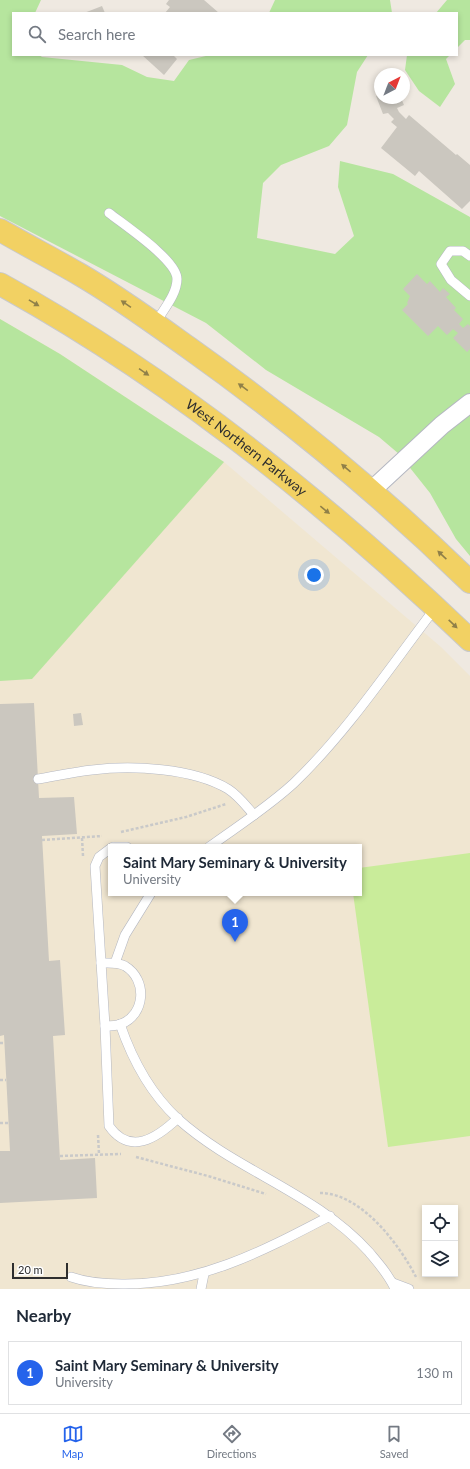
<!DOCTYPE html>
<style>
body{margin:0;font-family:Lato,sans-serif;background:#f6f6f7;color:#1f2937}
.controls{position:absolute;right:12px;bottom:12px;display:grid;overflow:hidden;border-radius:0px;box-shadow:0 2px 6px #0003}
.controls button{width:36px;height:36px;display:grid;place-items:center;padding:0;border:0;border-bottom:1px solid #e0e1e3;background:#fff;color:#1f2937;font:20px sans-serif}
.compass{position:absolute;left:374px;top:68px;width:36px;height:36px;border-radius:50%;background:#fff;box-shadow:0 2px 6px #0003;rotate:42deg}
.scale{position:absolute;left:12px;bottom:10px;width:56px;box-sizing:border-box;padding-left:4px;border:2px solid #2e2e2e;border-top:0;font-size:11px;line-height:14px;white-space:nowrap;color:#2e2e2e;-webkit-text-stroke:3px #fff;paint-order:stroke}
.you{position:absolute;left:314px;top:575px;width:14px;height:14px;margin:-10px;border:3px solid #fff;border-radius:50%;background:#1a73e8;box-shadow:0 0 0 6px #1a73e833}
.badge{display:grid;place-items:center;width:26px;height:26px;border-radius:50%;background:#2563eb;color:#fff;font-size:13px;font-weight:700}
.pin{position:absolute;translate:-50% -33px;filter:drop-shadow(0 1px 2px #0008)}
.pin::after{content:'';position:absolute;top:21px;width:14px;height:12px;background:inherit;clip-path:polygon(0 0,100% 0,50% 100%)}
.popup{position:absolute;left:108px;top:844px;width:254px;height:52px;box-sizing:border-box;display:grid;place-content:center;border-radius:0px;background:#fff;filter:drop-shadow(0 1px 3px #0005);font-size:13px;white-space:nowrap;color:#747a83}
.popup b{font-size:15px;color:#1f2937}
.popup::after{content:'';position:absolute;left:50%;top:100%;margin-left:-8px;border:8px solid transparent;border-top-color:#fff}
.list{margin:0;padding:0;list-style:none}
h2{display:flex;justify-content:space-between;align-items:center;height:52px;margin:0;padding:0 16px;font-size:17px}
h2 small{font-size:13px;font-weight:400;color:#747a83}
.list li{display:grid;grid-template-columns:26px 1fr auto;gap:12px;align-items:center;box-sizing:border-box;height:64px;margin:0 8px 8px;padding:0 8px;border:1px solid #e0e1e3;border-radius:0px}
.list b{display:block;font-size:15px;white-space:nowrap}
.list p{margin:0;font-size:13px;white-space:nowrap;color:#747a83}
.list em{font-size:13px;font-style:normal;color:#747a83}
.icon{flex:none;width:22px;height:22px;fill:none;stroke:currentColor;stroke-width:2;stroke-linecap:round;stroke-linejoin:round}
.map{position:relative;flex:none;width:470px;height:1289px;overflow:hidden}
.search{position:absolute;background:#fff;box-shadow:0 2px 6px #0003;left:12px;right:12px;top:12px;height:44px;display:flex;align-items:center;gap:10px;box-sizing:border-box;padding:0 14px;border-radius:0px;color:#747a83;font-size:15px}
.sheet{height:124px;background:#fff}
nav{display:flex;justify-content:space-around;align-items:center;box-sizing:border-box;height:56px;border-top:1px solid #e0e1e3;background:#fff;font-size:11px;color:#747a83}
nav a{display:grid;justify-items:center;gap:2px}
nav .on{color:#2563eb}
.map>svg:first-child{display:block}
.education{fill:#f0e6d1;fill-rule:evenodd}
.green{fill:#b6e59e}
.pitch{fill:#c9ec9a}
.building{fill:#cbc7bf}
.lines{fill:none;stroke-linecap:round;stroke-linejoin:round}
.service-casing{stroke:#b4b7c1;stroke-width:10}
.minor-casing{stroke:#b4b7c1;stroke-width:20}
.primary-casing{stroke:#c9c9c9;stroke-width:24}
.path{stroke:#c9c9c9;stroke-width:2.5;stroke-dasharray:3 2;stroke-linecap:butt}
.service{stroke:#fff;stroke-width:9}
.minor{stroke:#fff;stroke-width:18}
.primary{stroke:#f2d163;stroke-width:22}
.oneway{fill:#908048}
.labels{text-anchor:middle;stroke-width:3;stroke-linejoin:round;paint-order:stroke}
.street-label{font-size:14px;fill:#2e2e2e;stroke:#fff}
</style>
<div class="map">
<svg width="470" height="1289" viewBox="0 0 470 1289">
<rect width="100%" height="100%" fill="#efe9e1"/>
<path class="education" d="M0,319l60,35 164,108 217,185 29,29v613h-470zM111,847h248v46h-248zM425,1208h30v66h-30z"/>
<g class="green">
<path d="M0,0h41l-6,13h-22v42h26l3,2 80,8 25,12 27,4 15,-21 21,-5h158l-11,17 -10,53 -18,21 -48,19 -18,18 -6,55 78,16 19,-18 -16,-49 2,-26 53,13 77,43v339l-14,-17 -26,-46 -31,-39 -20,-17 -113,-67 -60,-47 -206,-107z"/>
<path d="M275,0h115l2,13h-123z"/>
<path d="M447,0h23v40h-5l-8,8v-35h-21z"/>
<path d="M407,55h43l-4,4 9,25 -15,23 -21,-16 -14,-21z"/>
<path d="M0,319l60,35 164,108 -192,217 -32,2z"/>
</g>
<path class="pitch" d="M470,853v283l-82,11 -35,-254h6v-25z"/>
<g class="building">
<path d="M169,0h35l15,13h-54l5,-6 -4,-3z"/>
<path d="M102,6l3,7h-21z"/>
<path d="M142,55h31l4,4 -13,16z"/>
<path d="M380,95v3h21l3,7 -7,3 2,4 7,7 3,-4 47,40 1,-1 13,11v36l-8,8 -43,-38 -4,5 -34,-28 16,-21 -6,-5 3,-3 -6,-6 -5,1 -7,-18z"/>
<path d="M417,274l10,10 3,-3 10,11 3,-4 7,6 -4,3 10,11 -2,2 9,9 -4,5 4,4 5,-4 2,2v23l-3,3 -14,-14 5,-5 -5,-4 -6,6 -9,-9 -10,10 -26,-26 6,-6 -1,-1 3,-7 -7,-7z"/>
<path d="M34,703l5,95 35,-1 3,37 -35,2 7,125 11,-1 5,75 -12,1 7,124 35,-2 2,40 -97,5v-52h10l-6,-116 -4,1v-332z"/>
<path d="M81,713l2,12 -9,1 -1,-12z"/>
</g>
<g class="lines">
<g class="service-casing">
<g id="service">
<path d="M109,213c15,12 68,47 68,66 0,16 -15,32 -22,45"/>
<path d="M470,256l-7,-5h-13l-9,13 10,16 19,16"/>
<path d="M38,779c18,-3 36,-7 54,-9 40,-5 101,-2 136,19 11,7 18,17 26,26"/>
<path d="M113,847h14"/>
<path d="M209,847c29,-21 59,-40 85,-64 54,-52 96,-116 142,-176"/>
<path d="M111,848l-12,9 -4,9 10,160 4,100c21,30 48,12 69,-8"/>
<path d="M101,963c8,0 17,-1 24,3 23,14 20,49 -4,58 -5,2 -11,2 -16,2"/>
<path d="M115,963l10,-28 26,-42"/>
<path d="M120,1024c12,35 31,70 58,95 58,52 138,74 191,133 10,12 20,23 26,37"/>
<path d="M71,1277c17,6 33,7 51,7 77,1 141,-33 208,-68"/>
<path d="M393,1283l16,6"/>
<path d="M201,1289l3,-15"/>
</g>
</g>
<g class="minor-casing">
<path id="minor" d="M372,490l70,-65 28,-22"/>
</g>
<g class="primary-casing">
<g id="primary">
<path d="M0,230c26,15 53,29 79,44 38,22 75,49 110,74 100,71 193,148 281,234"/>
<path id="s1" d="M0,284c173,95 328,220 470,356"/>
</g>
</g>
<g class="path">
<path d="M121,832l65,-15 40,-13"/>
<path d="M82,838l1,18"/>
<path d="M42,840l60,-4"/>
<path d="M0,1043h4"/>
<path d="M0,1080h6"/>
<path d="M0,1123h9"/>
<path d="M98,1135l1,19"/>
<path d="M60,1156l61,-2"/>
<path d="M136,1157l72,19 58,18"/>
<path d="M320,1193c41,0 79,51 96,84"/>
</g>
<use href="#service" class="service"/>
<use href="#minor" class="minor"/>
<use href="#primary" class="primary"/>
</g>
<defs><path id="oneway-solid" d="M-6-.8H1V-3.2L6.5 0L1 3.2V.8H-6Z"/></defs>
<g class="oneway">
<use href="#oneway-solid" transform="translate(34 303) rotate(31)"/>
<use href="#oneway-solid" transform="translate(126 304) rotate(-146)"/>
<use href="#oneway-solid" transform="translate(144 372) rotate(34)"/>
<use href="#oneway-solid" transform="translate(243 387) rotate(-144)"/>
<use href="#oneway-solid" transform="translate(346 468) rotate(-140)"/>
<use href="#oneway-solid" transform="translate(325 510) rotate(39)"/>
<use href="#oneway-solid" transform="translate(442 555) rotate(-137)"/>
<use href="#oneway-solid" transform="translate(453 624) rotate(44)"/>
</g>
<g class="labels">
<g class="street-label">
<text dy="5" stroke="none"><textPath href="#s1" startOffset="296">West Northern Parkway</textPath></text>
</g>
</g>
</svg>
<div class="controls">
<button><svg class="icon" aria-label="locate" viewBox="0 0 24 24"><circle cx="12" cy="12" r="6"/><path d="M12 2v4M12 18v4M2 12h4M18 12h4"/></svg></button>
<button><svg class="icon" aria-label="layers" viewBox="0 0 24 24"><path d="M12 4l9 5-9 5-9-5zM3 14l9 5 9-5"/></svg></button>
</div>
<svg class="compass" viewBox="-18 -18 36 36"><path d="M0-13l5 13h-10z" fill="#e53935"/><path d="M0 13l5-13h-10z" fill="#747a83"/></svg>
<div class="scale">20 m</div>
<div class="you"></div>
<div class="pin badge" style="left:235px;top:942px">1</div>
<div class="popup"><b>Saint Mary Seminary &amp; University</b>University</div>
<div class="search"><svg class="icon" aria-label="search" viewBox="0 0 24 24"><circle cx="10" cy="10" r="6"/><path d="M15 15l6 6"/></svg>Search here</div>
</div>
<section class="sheet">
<h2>Nearby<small></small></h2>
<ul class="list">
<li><span class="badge">1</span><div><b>Saint Mary Seminary &amp; University</b><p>University</p></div><em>130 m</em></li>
</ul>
</section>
<nav>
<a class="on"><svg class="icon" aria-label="map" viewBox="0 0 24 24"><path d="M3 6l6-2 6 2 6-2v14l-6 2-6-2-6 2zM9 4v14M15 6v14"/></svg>Map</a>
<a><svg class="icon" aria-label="directions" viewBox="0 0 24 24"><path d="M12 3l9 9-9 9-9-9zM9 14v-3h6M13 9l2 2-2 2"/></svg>Directions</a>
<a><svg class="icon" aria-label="saved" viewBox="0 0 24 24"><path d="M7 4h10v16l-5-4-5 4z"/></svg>Saved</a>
</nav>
